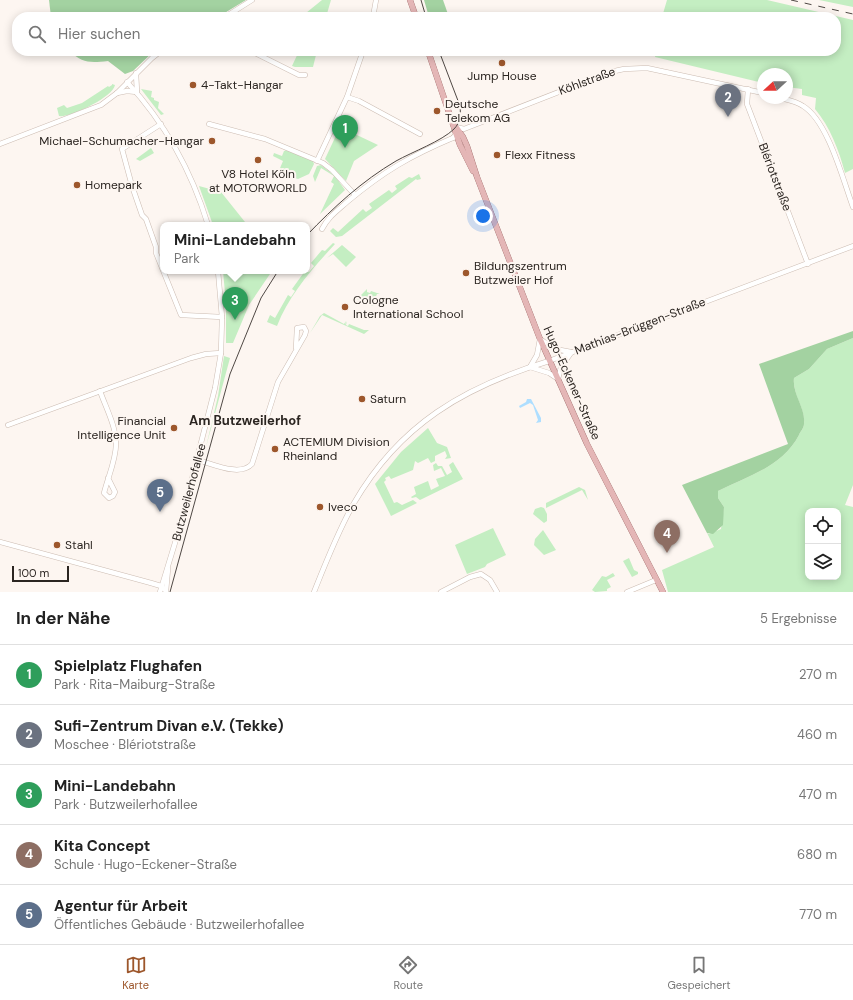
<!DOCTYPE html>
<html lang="de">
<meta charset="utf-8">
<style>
body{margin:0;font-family:"DM Sans",sans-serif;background:#f6f6f6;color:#222}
.controls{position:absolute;right:12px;bottom:12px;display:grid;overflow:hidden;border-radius:8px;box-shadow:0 2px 10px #0003}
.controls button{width:36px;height:36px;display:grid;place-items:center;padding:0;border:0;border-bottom:1px solid #e0e0e0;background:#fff;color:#222;font:20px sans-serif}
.compass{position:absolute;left:757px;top:68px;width:36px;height:36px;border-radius:50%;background:#fff;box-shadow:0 2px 10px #0003;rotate:249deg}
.scale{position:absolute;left:12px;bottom:10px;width:57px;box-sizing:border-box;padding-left:4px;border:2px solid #2b2521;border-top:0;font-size:11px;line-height:14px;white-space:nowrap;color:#2b2521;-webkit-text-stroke:3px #fdf6f1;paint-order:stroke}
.you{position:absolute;left:483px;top:216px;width:14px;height:14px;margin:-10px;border:3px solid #fff;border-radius:50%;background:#1a73e8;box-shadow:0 0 0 6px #1a73e833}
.badge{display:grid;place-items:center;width:26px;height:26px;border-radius:50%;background:#9d572c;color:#fff;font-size:13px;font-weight:700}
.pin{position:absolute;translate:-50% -33px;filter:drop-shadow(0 1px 2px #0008)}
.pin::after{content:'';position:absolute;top:21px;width:14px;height:12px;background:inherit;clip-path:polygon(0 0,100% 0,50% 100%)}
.popup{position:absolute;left:160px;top:222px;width:150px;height:52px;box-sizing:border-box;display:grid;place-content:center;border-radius:8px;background:#fff;filter:drop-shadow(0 1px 3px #0005);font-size:13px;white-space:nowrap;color:#767676}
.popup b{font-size:15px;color:#222}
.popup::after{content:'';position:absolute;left:50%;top:100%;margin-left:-8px;border:8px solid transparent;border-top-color:#fff}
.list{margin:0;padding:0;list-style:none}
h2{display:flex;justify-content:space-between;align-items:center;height:52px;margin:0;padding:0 16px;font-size:17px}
h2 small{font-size:13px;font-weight:400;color:#767676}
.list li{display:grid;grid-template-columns:26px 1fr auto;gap:12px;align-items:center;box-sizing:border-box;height:60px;padding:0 16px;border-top:1px solid #e0e0e0}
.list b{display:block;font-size:15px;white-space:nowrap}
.list p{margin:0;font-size:13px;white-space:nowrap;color:#767676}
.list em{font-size:13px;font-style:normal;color:#767676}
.icon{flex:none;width:22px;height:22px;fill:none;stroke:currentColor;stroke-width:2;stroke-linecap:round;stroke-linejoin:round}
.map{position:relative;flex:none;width:853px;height:592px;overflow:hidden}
.search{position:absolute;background:#fff;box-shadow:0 2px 10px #0003;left:12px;right:12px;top:12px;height:44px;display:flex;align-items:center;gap:10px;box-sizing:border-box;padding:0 14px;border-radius:16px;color:#767676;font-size:15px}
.sheet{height:352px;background:#fff}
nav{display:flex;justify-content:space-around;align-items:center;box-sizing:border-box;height:56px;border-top:1px solid #e0e0e0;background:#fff;font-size:11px;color:#767676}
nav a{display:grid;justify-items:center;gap:2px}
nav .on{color:#9d572c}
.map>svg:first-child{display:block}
.green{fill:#c4eec2;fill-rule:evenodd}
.forest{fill:#a3d2a1}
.water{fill:#aedeff}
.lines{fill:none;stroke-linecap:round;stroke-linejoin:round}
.minor-casing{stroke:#ccbcb2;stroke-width:5.5}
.major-casing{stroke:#986362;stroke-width:6}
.minor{stroke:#fff;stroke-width:4.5}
.major{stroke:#e4b6b6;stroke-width:5.5}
.tram{stroke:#4f4844;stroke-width:1}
.rail{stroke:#4f4844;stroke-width:1;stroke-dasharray:7 7;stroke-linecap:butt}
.poi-dot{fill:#9d572c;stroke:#fdf6f1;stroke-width:1.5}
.labels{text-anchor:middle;stroke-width:4;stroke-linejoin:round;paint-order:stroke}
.poi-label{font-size:12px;fill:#2b2521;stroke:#fdf6f1;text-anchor:start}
.street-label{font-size:12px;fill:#2b2521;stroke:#fdf6f1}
.neighbourhood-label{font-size:13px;font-weight:bold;fill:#2b2521;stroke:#fdf6f1}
</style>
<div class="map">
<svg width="853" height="592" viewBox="0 0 853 592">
<rect width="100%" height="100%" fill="#fdf6f1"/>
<g class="green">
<path d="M322,0h9l-5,17h-25z"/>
<path d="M667,0h100l86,20v149l-8,4c-6,-23 -15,-46 -30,-64l1,-11 -14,-3v-6l-15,-2v-13h-24v9l-108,-26 1,-6h180v-34h-174z"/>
<path d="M819,0h34v7z"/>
<path d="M299,51h18l-4,16h-18l-3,-1z"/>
<path d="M112,84l3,1c-2,12 -45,33 -56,31l-2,-8 7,-3 3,3 15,-5 26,-17 1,1 3,-2z"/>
<path d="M141,89l11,2 -1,6 3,1v2l5,2 -1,6 6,6 -3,1z"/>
<path d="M340,127l38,18 -24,16 -8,20 -21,-22z"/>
<path d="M151,148l3,5 -14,8 -4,-2z"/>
<path d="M287,150l26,11 1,3 -5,10 -11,5 -3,-1 1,-3 -11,-4 -4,3 -3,-1 5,-12 -10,-5 1,-3 8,3 2,-5z"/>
<path d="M321,165l14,11 10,14 -25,24 14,-30 -3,-2 3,-6 -13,-8 -6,14 -2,-6 4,-10z"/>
<path d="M419,174l2,5 -4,1 -1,-1 -74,57 -6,1 -6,-6 3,-3 5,4 25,-23 3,3 6,-4 -3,-4 20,-14 3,3 5,-4 -2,-3 14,-9 3,1z"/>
<path d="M199,186l22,6 24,30 6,3h-38z"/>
<path d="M333,243l2,1c-23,25 -46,51 -58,82l-10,-4 3,-7 5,3 13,-23 3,2 4,-6 -3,-2 13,-18 4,1 5,-6 -3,-3 11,-13 3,1z"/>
<path d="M342,245l14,12 -10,10 -13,-13 -6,4z"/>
<path d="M223,271h49l-23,34 -16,38h-7v-39z"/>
<path d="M367,289v3l3,1 1,-2 9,3h-3l-4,9 2,2 -4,1 -14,-7z"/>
<path d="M324,313l20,11 2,-3 -1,4 2,-4 -1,4 2,1 1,-2 15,6h5l-5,4 -42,-19 -12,18 10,-17z"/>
<path d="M853,338v147l-8,20 8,2v85h-185l-6,-22 52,-23 -7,-14 2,1 12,-5 3,-22 -6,-9v-7c30,-15 64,-24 81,-56 1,-3 5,-7 5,-11 2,-15 -12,-30 -10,-46l15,-9 18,-20zM808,511h30v66h-30z"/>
<path d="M224,356l6,2 -24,89 12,-51z"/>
<path d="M428,428l9,15 10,4 4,11 -6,1 2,-3 -2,-5 -10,5v5l-4,2 -3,-5 -10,5 -3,-2 -2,9 -22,9 -2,-3 -4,2 1,2 -2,2 10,21 3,-1 5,3 11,-5 4,3 -26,13 -16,-32 26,-32z"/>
<path d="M453,462l10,17 -43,21 -4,-3 -4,1 -1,-1 5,-3 -2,-7 14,-6 3,9 8,-4 -3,-7 9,-3 -4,-8 -7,3 -1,-6 3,-2 2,3h4l5,9 5,-3 -3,-7z"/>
<path d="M579,487l6,3 3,10 -6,-10 -36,18v-5z"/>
<path d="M541,507l3,1 3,6v7l-3,2 -11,-9 2,-5z"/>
<path d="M493,528l13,27 -19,9 -2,3 -18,7 -12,-29z"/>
<path d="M543,530l13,20 -12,5 -10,-10 1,-6z"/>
<path d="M629,558l5,12 4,2v2l-6,3 -9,-16z"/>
<path d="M613,573l2,3 -8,4 4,7 -4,2v2l-12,1 -3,-2 10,-14 4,1z"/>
</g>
<g class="forest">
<path d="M49,0h197l-28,17h-167z"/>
<path d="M424,0h19l6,17h-20z"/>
<path d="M69,51h85l-21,20 -8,3 -17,-13c-19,2 -25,2 -39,-10z"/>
<path d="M853,331v7l-26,11 -18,20 -15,9c-2,16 12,30 10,46 0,4 -4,8 -5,11 -17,32 -51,41 -81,56v7l6,9 -1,18 -10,9 -6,-1 -25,-48 106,-41 -29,-80z"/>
</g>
<path class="water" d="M527,399h4l10,19v4l-5,1 2,-3 -5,-15 -3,-2 -10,5 -1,-2 7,-4z"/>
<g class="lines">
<g class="minor-casing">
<g id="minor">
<path d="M225,17l27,-17"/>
<path d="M373,17l3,-17"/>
<path d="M251,51l48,24h6"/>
<path d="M136,73l1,19"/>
<path d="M127,82c38,41 65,90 81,143"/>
<path d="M748,89l-1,15 61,160"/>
<path d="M117,93l10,-2 10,1"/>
<path d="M347,97l12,4 61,33"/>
<path d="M780,98c8,2 16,3 23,8 25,15 40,74 50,101"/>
<path d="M161,124l-39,25 10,37 10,29 4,4 10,28v6l25,62 41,2"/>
<path d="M209,124l56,15 58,24 9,7 23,25"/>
<path d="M453,138l3,-4v-7l8,2 146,-57 14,-3 23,-1 116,25"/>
<path d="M0,144l101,-39 16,-12 35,-35 9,-7"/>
<path d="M317,161l30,-64 16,-46"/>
<path d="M322,229c6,-12 15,-18 25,-27 37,-31 63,-46 108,-65"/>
<path d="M530,367l7,-12 3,-16 15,10 16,3"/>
<path d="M530,367l19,6 9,6 3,-12 10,-14"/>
<path d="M100,391c6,17 16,35 16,53 0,16 -8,33 -12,49l5,5 4,-2 2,-4 -7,-14"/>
<path d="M8,425l183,-67 15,-4 15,-1"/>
<path d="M198,460c15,4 42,17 54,4l26,-82 27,-47 1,-4 -2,-4 -7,1 -1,20"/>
<path d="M0,542l151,41 10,3 5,5"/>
<path d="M166,591l2,-22"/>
<path d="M160,592l18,-59 37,-145 6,-35 1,-36 -4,-46"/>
<path d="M314,592c12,-30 24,-61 40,-89 46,-79 110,-116 195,-142l304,-115"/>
<path d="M441,592l29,-15 11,-3 9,6 7,12"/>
<path d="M627,592l29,-12"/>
</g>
</g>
<g class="major-casing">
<g id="major">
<path d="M410,0l6,17"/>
<path d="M428,51l32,94 13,26"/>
<path d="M456,127l7,10 4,9 10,31 63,162 47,105 76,148"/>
</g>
</g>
<use href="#minor" class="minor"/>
<use href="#major" class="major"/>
<g class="tram">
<path d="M421,0l5,17"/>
<path d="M307,235c27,-28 55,-54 89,-74 16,-9 46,-20 58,-32 6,-6 7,-14 6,-23l-21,-55"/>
<path d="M170,592l60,-218 31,-76 17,-27"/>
</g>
<path class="rail" d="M791,0l62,14"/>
</g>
<g class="poi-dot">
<circle cx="502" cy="63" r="4"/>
<circle cx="193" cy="85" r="4"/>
<circle cx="437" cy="111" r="4"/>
<circle cx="212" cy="141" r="4"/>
<circle cx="497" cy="155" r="4"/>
<circle cx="258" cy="160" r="4"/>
<circle cx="77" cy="185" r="4"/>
<circle cx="466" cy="273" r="4"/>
<circle cx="345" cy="307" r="4"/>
<circle cx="362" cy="399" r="4"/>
<circle cx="174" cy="428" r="4"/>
<circle cx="275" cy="449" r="4"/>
<circle cx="320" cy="507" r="4"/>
<circle cx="57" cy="545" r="4"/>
</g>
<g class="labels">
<g class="poi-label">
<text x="502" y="80" text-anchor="middle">Jump House</text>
<text x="201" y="89">4-Takt-Hangar</text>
<text x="445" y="108">Deutsche<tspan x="445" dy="14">Telekom AG</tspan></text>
<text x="204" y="145" text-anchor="end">Michael-Schumacher-Hangar</text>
<text x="505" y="159">Flexx Fitness</text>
<text x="258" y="178" text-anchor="middle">V8 Hotel Köln<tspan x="258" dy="14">at MOTORWORLD</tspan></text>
<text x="85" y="189">Homepark</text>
<text x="474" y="270">Bildungszentrum<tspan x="474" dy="14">Butzweiler Hof</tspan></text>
<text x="353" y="304">Cologne<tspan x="353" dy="14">International School</tspan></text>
<text x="370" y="403">Saturn</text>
<text x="166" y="425" text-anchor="end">Financial<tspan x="166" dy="14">Intelligence Unit</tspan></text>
<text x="283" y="446">ACTEMIUM Division<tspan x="283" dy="14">Rheinland</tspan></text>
<text x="328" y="511">Iveco</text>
<text x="65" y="549">Stahl</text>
</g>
<g class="street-label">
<text transform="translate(587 81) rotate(-20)" y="4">Köhlstraße</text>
<text transform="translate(775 177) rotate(69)" y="4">Blériotstraße</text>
<text transform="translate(640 326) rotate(-21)" y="4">Mathias-Brüggen-Straße</text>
<text transform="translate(572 383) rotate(66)" y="4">Hugo-Eckener-Straße</text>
<text transform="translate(189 492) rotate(-75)" y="4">Butzweilerhofallee</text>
</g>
<g class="neighbourhood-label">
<text x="245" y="425">Am Butzweilerhof</text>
</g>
</g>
</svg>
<div class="controls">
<button><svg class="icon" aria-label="locate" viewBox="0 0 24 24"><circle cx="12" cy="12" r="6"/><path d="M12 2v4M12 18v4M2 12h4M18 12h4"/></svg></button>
<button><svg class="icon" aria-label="layers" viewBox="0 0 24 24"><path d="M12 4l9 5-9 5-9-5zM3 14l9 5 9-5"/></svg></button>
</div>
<svg class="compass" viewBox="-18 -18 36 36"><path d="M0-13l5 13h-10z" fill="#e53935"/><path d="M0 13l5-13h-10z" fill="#767676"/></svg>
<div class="scale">100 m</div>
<div class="you"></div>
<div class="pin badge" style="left:345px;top:148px;background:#2e9e5b">1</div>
<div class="pin badge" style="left:728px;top:117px;background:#6b7280">2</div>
<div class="pin badge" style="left:235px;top:320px;background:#2e9e5b">3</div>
<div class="popup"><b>Mini-Landebahn</b>Park</div>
<div class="pin badge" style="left:667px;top:553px;background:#8d6e63">4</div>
<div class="pin badge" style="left:160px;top:512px;background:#5c6f8a">5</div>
<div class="search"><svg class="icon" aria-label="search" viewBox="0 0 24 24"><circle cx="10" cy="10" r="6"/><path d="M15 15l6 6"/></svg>Hier suchen</div>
</div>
<section class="sheet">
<h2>In der Nähe<small>5 Ergebnisse</small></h2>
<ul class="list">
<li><span class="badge" style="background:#2e9e5b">1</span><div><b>Spielplatz Flughafen</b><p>Park · Rita-Maiburg-Straße</p></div><em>270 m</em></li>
<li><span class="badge" style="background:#6b7280">2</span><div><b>Sufi-Zentrum Divan e.V. (Tekke)</b><p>Moschee · Blériotstraße</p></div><em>460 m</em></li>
<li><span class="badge" style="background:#2e9e5b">3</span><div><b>Mini-Landebahn</b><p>Park · Butzweilerhofallee</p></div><em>470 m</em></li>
<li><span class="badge" style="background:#8d6e63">4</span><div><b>Kita Concept</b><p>Schule · Hugo-Eckener-Straße</p></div><em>680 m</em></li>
<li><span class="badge" style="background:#5c6f8a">5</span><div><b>Agentur für Arbeit</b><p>Öffentliches Gebäude · Butzweilerhofallee</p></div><em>770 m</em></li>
</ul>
</section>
<nav>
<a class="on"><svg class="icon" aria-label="map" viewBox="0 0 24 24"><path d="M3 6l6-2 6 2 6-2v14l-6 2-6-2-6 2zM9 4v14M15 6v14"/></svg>Karte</a>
<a><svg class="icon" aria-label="directions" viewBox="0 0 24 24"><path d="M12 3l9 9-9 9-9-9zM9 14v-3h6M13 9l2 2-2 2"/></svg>Route</a>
<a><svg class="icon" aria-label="saved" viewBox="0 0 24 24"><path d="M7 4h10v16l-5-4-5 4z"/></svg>Gespeichert</a>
</nav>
